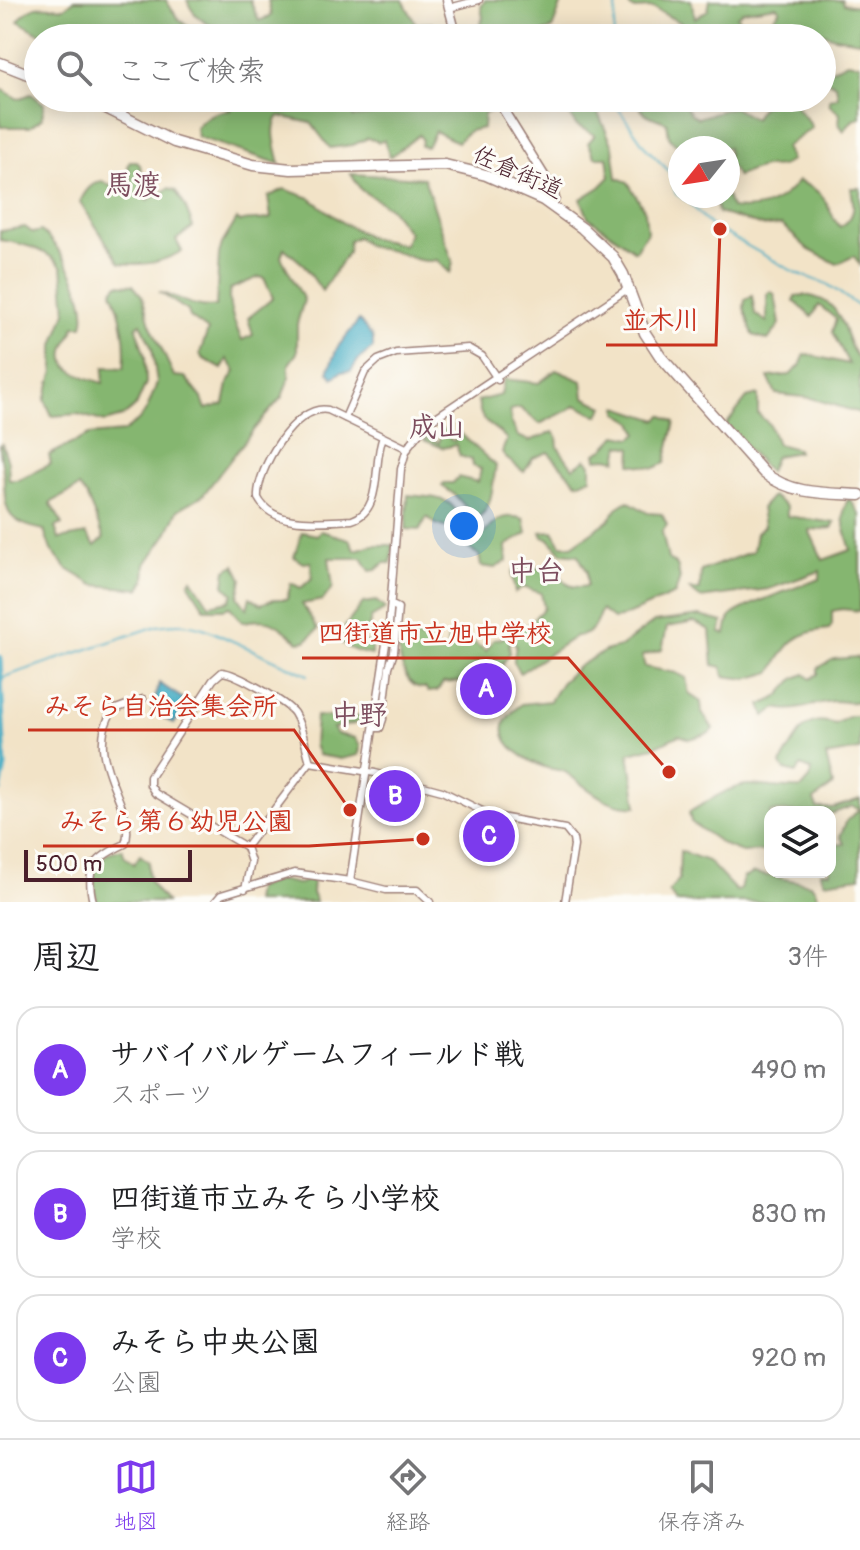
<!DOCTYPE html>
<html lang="ja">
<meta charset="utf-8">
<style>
body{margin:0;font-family:Pangolin,"Klee One",sans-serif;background:#f6f6f6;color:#202124}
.controls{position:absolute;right:24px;bottom:24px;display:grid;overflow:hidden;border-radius:16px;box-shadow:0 4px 20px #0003}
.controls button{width:72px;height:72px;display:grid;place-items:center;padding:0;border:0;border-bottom:2px solid #e0e0e0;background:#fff;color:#202124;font:40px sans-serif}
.compass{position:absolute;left:668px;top:136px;width:72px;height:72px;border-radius:50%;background:#fff;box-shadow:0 4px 20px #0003;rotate:240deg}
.scale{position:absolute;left:24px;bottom:20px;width:168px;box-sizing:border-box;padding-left:8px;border:4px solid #4a1f2b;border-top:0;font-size:22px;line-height:28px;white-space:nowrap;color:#4a1f2b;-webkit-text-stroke:6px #fdfcf7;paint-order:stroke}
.you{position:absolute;left:464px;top:526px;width:28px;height:28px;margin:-20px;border:6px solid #fff;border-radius:50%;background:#1a73e8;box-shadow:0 0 0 12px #1a73e833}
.badge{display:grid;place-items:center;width:52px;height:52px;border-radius:50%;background:#7c3aed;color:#fff;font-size:26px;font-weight:700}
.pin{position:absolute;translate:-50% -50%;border:4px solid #fff;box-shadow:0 2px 8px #0006}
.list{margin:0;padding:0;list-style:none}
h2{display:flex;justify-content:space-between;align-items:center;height:104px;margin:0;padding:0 32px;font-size:34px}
h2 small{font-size:26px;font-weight:400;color:#757577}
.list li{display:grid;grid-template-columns:52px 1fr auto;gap:24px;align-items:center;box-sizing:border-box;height:128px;margin:0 16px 16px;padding:0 16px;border:2px solid #e0e0e0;border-radius:24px}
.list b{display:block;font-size:30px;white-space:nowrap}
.list p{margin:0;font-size:26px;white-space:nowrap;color:#757577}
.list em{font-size:26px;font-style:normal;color:#757577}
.icon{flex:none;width:44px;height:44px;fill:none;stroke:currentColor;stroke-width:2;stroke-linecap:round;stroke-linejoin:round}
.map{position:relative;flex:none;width:860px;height:902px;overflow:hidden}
.search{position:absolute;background:#fff;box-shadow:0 4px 20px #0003;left:24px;right:24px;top:24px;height:88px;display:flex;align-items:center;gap:20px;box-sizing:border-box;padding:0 28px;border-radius:44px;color:#757577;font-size:30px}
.sheet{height:536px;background:#fff}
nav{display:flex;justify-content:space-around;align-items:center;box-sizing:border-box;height:112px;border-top:2px solid #e0e0e0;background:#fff;font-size:22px;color:#757577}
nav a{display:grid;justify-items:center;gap:4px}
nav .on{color:#7c3aed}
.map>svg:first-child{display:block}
.green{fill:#a7d481;stroke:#787a56;stroke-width:2}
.forest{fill:#85b66f;stroke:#686a4d;stroke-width:2;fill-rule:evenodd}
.water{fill:#43abc3;stroke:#466577;stroke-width:2}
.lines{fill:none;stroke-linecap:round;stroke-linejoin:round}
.stream{stroke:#43abc3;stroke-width:2}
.river{stroke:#43abc3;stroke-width:5}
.secondary-casing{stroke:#9e8179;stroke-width:9}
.primary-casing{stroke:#9e8179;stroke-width:11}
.highway-casing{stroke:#9e8179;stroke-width:13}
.secondary{stroke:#fff;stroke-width:6}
.primary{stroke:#fff;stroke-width:8}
.highway{stroke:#fff;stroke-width:10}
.labels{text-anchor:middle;stroke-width:6;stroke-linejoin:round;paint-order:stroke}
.street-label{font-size:24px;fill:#4a1f2b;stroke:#fdfcf7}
.quarter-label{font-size:28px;font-weight:bold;fill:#7c4d5e;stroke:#fdfcf7}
.leader{fill:none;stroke:#c8321e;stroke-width:3}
.callout-dot{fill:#c8321e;stroke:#fdfcf7;stroke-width:3}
.callout-label{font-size:26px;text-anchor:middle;font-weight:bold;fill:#c8321e;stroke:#fdfcf7;stroke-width:6;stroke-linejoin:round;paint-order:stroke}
</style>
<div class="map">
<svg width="860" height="902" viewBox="0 0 860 902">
<rect width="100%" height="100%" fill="#fdfcf7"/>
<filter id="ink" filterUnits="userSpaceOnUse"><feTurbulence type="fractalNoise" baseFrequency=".0125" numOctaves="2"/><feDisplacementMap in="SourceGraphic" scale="16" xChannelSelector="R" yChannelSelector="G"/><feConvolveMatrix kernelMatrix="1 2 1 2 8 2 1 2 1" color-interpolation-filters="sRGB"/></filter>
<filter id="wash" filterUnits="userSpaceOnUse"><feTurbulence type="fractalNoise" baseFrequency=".006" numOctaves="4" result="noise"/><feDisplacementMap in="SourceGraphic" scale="32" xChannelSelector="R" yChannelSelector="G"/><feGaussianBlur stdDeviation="1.8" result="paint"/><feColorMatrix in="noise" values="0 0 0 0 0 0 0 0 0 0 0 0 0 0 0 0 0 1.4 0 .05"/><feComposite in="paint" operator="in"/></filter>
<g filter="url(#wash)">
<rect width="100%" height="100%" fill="#f2e3c7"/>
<path class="green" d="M482,813l24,7 -6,29 -26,-4 5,-31z"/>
<g class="forest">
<path d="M74,0h92c15,27 24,30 53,38h-171l-30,-17c16,-20 24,-14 46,-13z"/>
<path d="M187,0h63l9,21 12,-5 -3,-16h135l13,24 17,-1 -1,15h-152v-3l-8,-6 -8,5v4h-36l4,-5c-20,-6 -38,-12 -45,-33z"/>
<path d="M485,0h78l-11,29 -18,7 7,2h-68l10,-20 -2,-11z"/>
<path d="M632,0h59l4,18 13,-8 2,-10h132l1,4 17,2v35l-26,-4 -20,-8 -8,9h-89c-16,-3 -36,2 -53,-8l22,-3 -3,-3 -30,-16 -20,1 -4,-3zM776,6l4,3 -10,14v8l-22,3 -11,-18 6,-5z"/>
<path d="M847,62l13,2v54l-7,2 -9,11 -5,-7 1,-10 -10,-9 -1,-6 9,-2 -2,-12 -14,-7v-10l9,2z"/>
<path d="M0,88l18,11 13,-5 13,10 -2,14 -12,9h-30z"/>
<path d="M211,98h144l-2,19 23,-3 -3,-16h80l5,6 34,-2 5,6 -13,6 -1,14 -14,3 -12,11 -22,-11 -8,16 -6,-1 1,-7 -3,-4 -29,22 -6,-17 -5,2 -11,-4 -15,7 -23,3 -19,-25 -32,-7c-10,13 -2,33 1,48l-82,-27 -2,-9c9,-13 19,-16 35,-18l-8,-7z"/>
<path d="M554,98h37l22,48 4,32 11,4 17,29 2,21 -12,19 -47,-34 -7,-18 19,-12 10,-10 -3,-20h-12l-7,-14 7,-8 -19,-10 -9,-14 -17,3 5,-9z"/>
<path d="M658,98h22l11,16 7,4 35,-11 21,12c6,-12 8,-14 22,-17l2,-4h14c4,13 17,20 20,30l-27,19 6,13c-11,9 -14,6 -26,7 -9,1 -19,6 -28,9l-9,-13v-15h-33l-20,-4 -6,-7 -2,-14c-11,-6 -25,-6 -28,-19z"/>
<path d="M130,161h6l4,4 8,35 21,-12 6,2 10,16 8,21 -17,13 6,11c-21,12 -37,15 -62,12l-40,-61c4,-9 11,-19 22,-21l23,13 4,1 5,-3 -6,-26z"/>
<path d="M351,174l73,4 29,85 -3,10 -13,-13c-17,3 -23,-2 -38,-7 -20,-7 -25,0 -42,-16l-8,4 -1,11 -26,39 -18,-26 -20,-17 -3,9 23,43 -7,24v29l-8,11v14l-7,19 -27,31 -52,67 -25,15 -11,24 -21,30 -1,16 -5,9 -46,-4 -27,-16 -16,-19 -7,-20c-38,-8 -39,-17 -40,-53 -1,-11 -4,-20 -4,-32l2,-1 6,18 1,18h9l33,-16 -2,-9 40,-20 34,-3 15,-11 9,-12 10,-26 -5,-35 -11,-25 -5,3 9,31 1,26 -10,23 -14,11 -17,5 -27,-8 -26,2 -7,-16 9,-29v-26l12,-33 -4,-45c-14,-18 -41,-24 -62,-27v-9l25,-4 8,6 8,-2c21,16 50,69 42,95h-8c-2,7 -5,10 -8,17 -14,27 17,34 36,40l1,-16 20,1c3,-26 -2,-55 -12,-77l6,-7 15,1 9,11 8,28 24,52 11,1 17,21 4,11 18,-5 4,-20 8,-13 -9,-12 -5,10 -20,-11 -2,-5 8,-23 -18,-13 -2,-6 -29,-19c17,5 39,18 57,14l3,-52 3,-10 15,-25 3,3c11,-4 20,0 31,-4l-3,-21 16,-8 26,9 33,25 28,15 33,7 5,-12 -19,-25 -29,-18zM259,277l5,1 9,20 -25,20 5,17 -11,5c-6,-13 -16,-37 -12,-51zM79,487l7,8 18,43 -9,8 -9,-12 -27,5 -4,-12 8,-3 -13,-21z"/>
<path d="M798,181c34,14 24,23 42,46 17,-10 14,-22 11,-39h9v77l-6,-9 -17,8 -28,-14 -27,-25 -18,1 -46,-13 -4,-17h13l4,12c28,3 49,-3 67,-27z"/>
<path d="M771,291l4,4 5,29 -12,16 -15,-5 -9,-27 1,-8 7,-4 3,18 12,8v-28z"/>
<path d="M805,295c34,5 35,24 46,52 2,6 8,10 9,16 0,15 0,34 0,50l-49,-15 -35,-4 -8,-17 22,-2 10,-9 5,-12 44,10 -17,-32 4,-13 -17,-14 -7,12 -18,-16 1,-5z"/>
<path d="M556,370l26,11 2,16 20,10 -6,9 -22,-11c-14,10 -23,11 -36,19l-20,-16 -10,2 1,12 7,14 11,5 24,-9 4,5 1,10 15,21 13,-9 5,5v14l-14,5 -29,-31 -15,6 -9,14 -18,-14 -4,-6 5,-13c-16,-17 -26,-12 -29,-38l23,-6 3,-16 35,4z"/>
<path d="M758,395v19l11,10 8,20 20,5 1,3 -23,4 -6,16 -43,-47 21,-27z"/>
<path d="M618,407l40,13 4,-5 13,7 -10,41 -10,5 -24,-4 1,-16 -12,-3 -3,15 -10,-2 -10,1 -1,-6 8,-4 13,-14 15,3 6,-5 -5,-11 -15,-9z"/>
<path d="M451,425l-1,15 5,1v-5l5,-3 36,33c-5,25 -2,54 -33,55l6,-10 -14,-16 -13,-9 2,-3h9l5,-6 20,5 3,-13 -8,-3 -1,-6 -12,-4 -4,-11 -13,3 -19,-8 6,-9 -2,6 11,6 2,-11z"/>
<path d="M408,495c46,5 40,1 63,41l9,3c13,-17 21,-27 44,-20l3,14 -21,13 1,15 -12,7 -14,-2 -2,-11 -10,-6 -1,-5 -9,2 -8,-17 -15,-5 -9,-7 -7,13 -14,-1z"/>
<path d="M772,496l15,11v9l48,7 -3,5 -23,2 14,30 28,-10c-5,-17 -13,-35 -2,-52l11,16v97l-18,-2 -10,2v14l-3,4c-33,3 -42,14 -57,43l-25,7 -23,-3 -2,-9 -9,-2 -3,-35 -15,-8 -28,5 -5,23 -20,6 3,11 31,6 10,5 3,16 12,8 1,11 11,16 -4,4 -19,6 -11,-4 -25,12 -25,6 8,53c-29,3 -50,-19 -72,-34 -5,-3 -12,-2 -18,-4 -17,-6 -51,-23 -42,-46 3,-7 11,-13 16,-18l29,-3 11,-18 18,-17 26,-15 15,-4 34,-25 46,-6 23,6 -3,11 6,1c1,-7 2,-14 5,-18 8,-9 74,-32 89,-37v-8l-51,18 -69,9 -10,-8h10l1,-19 52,-20 3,-18 8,-7 -3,-18z"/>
<path d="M628,501l20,12 14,1 5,11 -5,7 6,27 9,6 3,13 -5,16 -55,24 -7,1 -12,-9c-5,14 -8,25 -25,26l-56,37c-9,-11 -6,-15 -4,-28l-4,-5 -3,3 1,10 -8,12 2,22 -13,1 -13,-8 -35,3 -6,8 -9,1 -2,-4c-24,2 -27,-34 -29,-52l22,1 24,15 4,-3 1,-10 11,8 6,-10 4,6 4,-1 13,9 8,-12 9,-1 7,-14 17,2 17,-18 -3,-15 -18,-6 -8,6 -3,-18 2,-5 16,-5 20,7 7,-2c7,15 14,19 30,16v-15l-9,-16 -16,-2 -14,-15 -5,-1 -2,-5 12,-1 8,14 11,1 37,-26 8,-12z"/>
<path d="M321,531l28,8 6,11 18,-5h20l-2,18h-7l-8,7 -6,1 -8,-13h-33l4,29 -10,13 -21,4 16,25 -12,12 -7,1c-23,-18 -26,-26 -57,-20l-12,-15 -7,2h-18l-16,-25 3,-5 17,26 20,-4 4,-7 -9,-9 2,-15 9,-5 7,14 -4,18 9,12 3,-12 11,7 13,-5h13l4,-16 10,5 11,-10 -1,-16 -8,1 -9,-6 8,-25 15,3z"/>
<path d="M376,601l10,8 -15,9 -3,12 -11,5v5l15,4v11c-13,-2 -28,-6 -35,-18l26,-34z"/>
<path d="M858,657l2,4v40c-10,3 -16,0 -26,0 -20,1 -38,13 -57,7l-12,8 -4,-11 17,-8 17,-19 10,-4 6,5 7,-5v-6l16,-9z"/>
<path d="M370,714l-16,10 -21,4 4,6 18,4 5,8 -1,9 -18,4 -23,-4 -4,-10 2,-29 32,2z"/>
<path d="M850,716h10v34l-34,6 7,29 -19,15 3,8h16l27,-9v78l-36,5 -4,-10h10l2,-27 12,-1 -4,-8 7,-16 12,-10 -6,-4 -23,8v-2h-60v39l-28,1 -18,-7 -33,-23 -2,-10c15,-8 44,-28 60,-27 18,1 35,4 53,3l8,-9 1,-9 -10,-4 -4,7 -12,-3 -4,-5c2,-7 5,-10 9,-17 11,-19 20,-33 45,-24z"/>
<path d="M122,849l3,8 9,7 6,-9 9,7c-4,18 5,27 17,40h-69l-5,-28 15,-21z"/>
<path d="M680,851l28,10 28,30 4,-1 3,-12 11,-5 56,11 5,5 4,13h-143l-7,-10 10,-13z"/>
<path d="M313,879l-1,14 4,9h-62l2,-14 23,-8 19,4z"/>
</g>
<g class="water">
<path d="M359,320l14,18v10l-14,11 -8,12 -10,1 -8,6 -5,-6 9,-24z"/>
<path d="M159,683l29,19 -14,22 -22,-13z"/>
</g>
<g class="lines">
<g class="stream">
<path d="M613,38l4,-38"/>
<path d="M611,98l35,50 23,23 7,23 13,8 21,23 86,48 31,11 31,22 2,6"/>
<path d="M1,678l156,-52c18,-3 32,-3 49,3l102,46"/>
<path d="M0,718l3,-1"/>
<path d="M0,759l5,-1"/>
</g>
<path class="river" d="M0,657l5,110 -5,23"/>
</g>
</g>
<g filter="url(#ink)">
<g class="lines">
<g class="secondary-casing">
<g id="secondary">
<path d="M449,8l30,-8"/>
<path d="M345,418l20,-46 13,-12 18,-7 72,-5 14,8 16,24"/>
<path d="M383,437c-11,26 1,73 -31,83 -29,1 -78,9 -94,-22 -2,-28 38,-95 70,-88l80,39"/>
<path d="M375,728h5l3,-9 6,-52 5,-15 4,-44 -4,-2"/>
<path d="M310,762l65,11 67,18 48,24 75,14 8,10 1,7 -9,56"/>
<path d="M246,847l64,-85"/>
<path d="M350,881l39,-257 12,-155 6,-21 20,-25 202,-135"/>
<path d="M245,889l6,-27 -5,-15 -91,-54 -5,-8v-8l63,-97 9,-8c14,1 64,30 72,41 9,14 11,33 16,49"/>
<path d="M93,902c-9,-36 3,-44 32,-58 14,-36 -45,-85 -12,-134l30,-11"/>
<path d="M215,902l6,-7 73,-22 56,8 36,9h31l13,12"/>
</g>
</g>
<g class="primary-casing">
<g id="primary">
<path d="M447,0l10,38"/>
<path d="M496,98l57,92 2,8 -3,7"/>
</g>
</g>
<g class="highway-casing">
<g id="highway">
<path d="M0,63l38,15"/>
<path d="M86,98l88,44 79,23 38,4 154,-4 41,10 57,25 39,28 31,29 10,17 22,59 15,23 104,117c28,22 63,20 96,22"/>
</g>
</g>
<use href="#secondary" class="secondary"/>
<use href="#primary" class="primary"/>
<use href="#highway" class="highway"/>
</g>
</g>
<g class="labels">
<g class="street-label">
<text transform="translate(518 172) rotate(24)" y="8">佐倉街道</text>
</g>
<g class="quarter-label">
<text x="133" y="194">馬渡</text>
<text x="437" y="436">成山</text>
<text x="536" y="580">中台</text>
<text x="359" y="724">中野</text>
</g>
</g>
<path class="leader" d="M720 229L716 345H606M669 772L568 658H302M350 810L294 730H28M423 839L309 846H43"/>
<g class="callout-dot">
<circle cx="720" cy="229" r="8"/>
<circle cx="669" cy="772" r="8"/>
<circle cx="350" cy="810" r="8"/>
<circle cx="423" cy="839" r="8"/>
</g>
<g class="callout-label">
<text x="661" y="329">並木川</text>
<text x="435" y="642">四街道市立旭中学校</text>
<text x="161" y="715">みそら自治会集会所</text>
<text x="176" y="830">みそら第６幼児公園</text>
</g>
</svg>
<div class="controls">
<button><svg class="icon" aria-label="layers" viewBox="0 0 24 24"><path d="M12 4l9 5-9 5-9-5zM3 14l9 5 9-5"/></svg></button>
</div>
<svg class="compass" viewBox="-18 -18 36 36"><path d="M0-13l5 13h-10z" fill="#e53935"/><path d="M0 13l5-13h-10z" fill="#757577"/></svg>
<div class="scale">500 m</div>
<div class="you"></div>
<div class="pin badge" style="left:486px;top:689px">A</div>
<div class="pin badge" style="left:395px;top:796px">B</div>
<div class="pin badge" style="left:489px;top:836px">C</div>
<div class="search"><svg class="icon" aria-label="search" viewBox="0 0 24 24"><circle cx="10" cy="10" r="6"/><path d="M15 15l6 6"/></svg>ここで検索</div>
</div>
<section class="sheet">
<h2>周辺<small>3件</small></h2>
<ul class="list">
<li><span class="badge">A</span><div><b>サバイバルゲームフィールド戦</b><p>スポーツ</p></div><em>490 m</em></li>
<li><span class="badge">B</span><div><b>四街道市立みそら小学校</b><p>学校</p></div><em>830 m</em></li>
<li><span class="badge">C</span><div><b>みそら中央公園</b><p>公園</p></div><em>920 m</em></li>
</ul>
</section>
<nav>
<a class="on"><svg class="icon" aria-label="map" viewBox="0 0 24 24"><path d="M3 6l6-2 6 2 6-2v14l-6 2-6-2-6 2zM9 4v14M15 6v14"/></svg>地図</a>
<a><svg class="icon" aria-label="directions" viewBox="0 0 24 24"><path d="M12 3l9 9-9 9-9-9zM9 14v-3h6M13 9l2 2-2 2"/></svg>経路</a>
<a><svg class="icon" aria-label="saved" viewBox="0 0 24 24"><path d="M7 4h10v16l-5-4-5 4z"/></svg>保存済み</a>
</nav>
